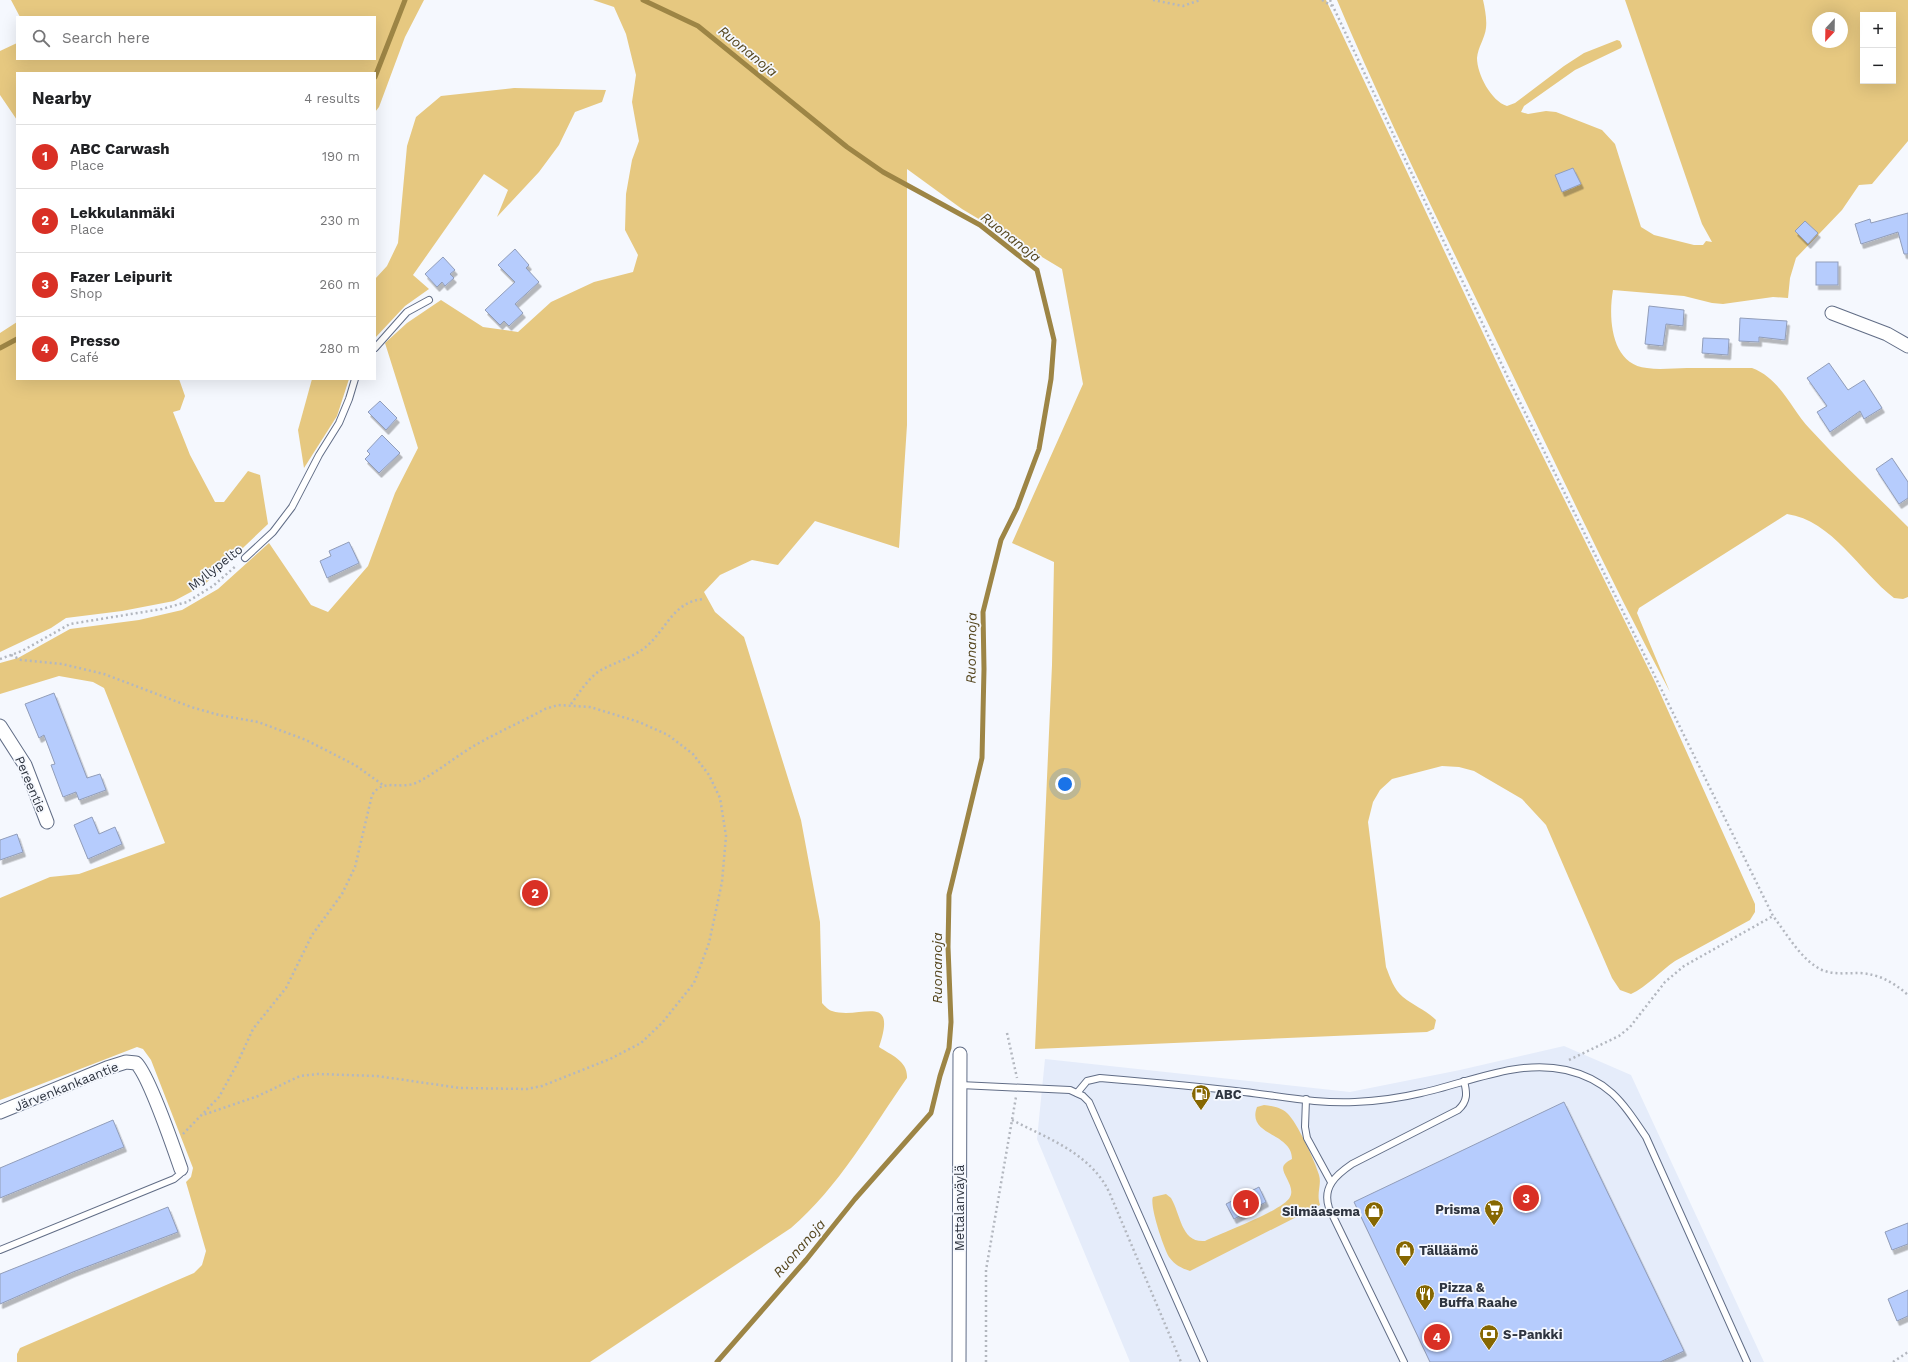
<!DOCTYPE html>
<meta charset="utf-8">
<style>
body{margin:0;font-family:"Work Sans",sans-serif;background:#f6f6f6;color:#202124}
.controls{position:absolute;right:12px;top:12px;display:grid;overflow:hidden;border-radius:0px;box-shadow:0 4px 16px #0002}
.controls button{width:36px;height:36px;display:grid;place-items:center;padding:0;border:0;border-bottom:1px solid #e0e0e0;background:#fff;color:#202124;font:20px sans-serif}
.compass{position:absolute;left:1812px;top:12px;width:36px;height:36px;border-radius:50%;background:#fff;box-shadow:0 4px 16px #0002;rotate:202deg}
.you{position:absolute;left:1065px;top:784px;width:14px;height:14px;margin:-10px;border:3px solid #fff;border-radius:50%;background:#1a73e8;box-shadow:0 0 0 6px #1a73e833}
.badge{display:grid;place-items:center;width:26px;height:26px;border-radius:50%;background:#d93025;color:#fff;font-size:13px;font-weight:700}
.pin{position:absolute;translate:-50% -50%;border:2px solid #fff;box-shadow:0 1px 4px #0006}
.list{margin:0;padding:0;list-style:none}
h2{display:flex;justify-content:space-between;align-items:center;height:52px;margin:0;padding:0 16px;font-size:17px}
h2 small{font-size:13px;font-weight:400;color:#757577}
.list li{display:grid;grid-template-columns:26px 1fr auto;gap:12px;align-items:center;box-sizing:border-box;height:64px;padding:0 16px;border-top:1px solid #e0e0e0}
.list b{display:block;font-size:15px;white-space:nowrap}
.list p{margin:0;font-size:13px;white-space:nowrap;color:#757577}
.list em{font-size:13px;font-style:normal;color:#757577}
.icon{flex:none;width:22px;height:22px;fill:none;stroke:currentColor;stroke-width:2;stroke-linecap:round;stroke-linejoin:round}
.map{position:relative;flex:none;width:1908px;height:1362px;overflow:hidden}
.search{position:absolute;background:#fff;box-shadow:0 4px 16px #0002;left:16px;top:16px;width:360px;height:44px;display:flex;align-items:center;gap:10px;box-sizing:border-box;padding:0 14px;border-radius:0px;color:#757577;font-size:15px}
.panel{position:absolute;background:#fff;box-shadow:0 4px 16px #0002;left:16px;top:72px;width:360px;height:308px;border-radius:0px}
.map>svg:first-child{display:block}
.built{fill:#e5ecfa}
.green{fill:#e6c880;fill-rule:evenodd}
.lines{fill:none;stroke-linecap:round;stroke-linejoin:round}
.stream{stroke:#9d8545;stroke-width:5}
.building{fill:#b6ccfd;stroke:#919db9;filter:url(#shadow)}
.service-casing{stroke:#616d86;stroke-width:8}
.minor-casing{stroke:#616d86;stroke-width:15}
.path{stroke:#b3b7bf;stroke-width:2.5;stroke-dasharray:2 3;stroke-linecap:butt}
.service{stroke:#fff;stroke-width:6}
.minor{stroke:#fff;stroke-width:13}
.labels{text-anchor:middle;stroke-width:3.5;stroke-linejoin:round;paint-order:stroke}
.street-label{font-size:13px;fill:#2f3540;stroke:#f5f8fe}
.poi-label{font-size:13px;font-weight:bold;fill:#2f3540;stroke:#f5f8fe;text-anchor:start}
.water-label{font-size:14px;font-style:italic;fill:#55461e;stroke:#f5f8fe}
</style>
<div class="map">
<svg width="1908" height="1362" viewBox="0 0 1908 1362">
<defs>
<filter id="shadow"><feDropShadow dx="2.5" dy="4.5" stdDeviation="0" flood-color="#0004"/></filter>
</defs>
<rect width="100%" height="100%" fill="#f5f8fe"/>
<path class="built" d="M1564,1046l67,29 133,287h-634l-93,-223 8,-80 305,33 110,-22z"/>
<g class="green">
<path d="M11,0h413l-19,37 -26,70 -4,5v-39h-358v47l-17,-25v-44l17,-8v16h358v-42h-355z"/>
<path d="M593,0h733l181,384 149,300 99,220v8l-5,8 -75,41c-15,10 -28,26 -44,33l-11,-4 -8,-12 -66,-153 -24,-26 -48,-28 -15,-4 -17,-1 -50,13 -12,11 -7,12 -5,20 18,145c4,10 8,23 17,30 11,9 23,13 33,23l-2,9 -7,3 -392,17 17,-384 2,-103 -42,-19 71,-159 -21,-115 -100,-60 -55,-40v256l-8,123 -84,-27 -37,44 -26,-5 -32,15 -16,17 11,20 29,25 57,183 19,102 2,81c3,3 6,7 10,8 28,9 66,-20 47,36 12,8 29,14 28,31 -35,50 -69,110 -116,150l-201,134h-573v-8l3,-6 174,-75 8,-8 4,-14 -20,-69 5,-5 2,-9 -42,-108 -8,-11 -6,-2 -137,53v-202l50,-21 29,-3 86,-31 -61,-155 -11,-6 -34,-6 -59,18v-31l18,-5 52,-29 69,-9 43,-10 36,-21 51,-46 42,62 17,7 40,-46 27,-73 23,-45 -33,-105 22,-20 34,-23 42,27 35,5 33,-30 43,-20 39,-10 5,-17 -13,-25 1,-36 6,-34 7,-19 -7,-39 4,-27 -10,-41 -12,-27z"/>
<path d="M1337,0h146c2,9 4,19 3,28 -1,10 -8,19 -9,30 0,16 14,43 30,48l8,-3 49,-37 20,-13 33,-13 3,1 2,5 -1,2 -46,22 -51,36 -3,6 7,2 18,-3 10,1 46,18 13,14 26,83 13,8 40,10h9l3,-4 6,1 -10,-18 -77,-224h283v141l-36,43 -13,1 -17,25 -46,48 -6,20 -2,20 -15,-1 -50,7 -11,-1 -28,-7 -71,-6c-5,28 -2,75 34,78 13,2 27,0 40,0 22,0 43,0 65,0 29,11 38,40 58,61 31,34 65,65 98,98v70l-5,2 -9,-1c-34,-26 -62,-78 -107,-84l-148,94 -2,5 33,79c-72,-135 -136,-274 -203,-412 -45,-93 -90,-185 -130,-280zM1863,15h30v66h-30zM1818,18h24v24h-24z"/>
<path d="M514,88l92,2 -4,12 -27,10 -16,33 -20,27 -42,45 11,-27 -24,-16 -71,101 16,14 -24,17 -30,32v-59l12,-13 11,-23 9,-97 9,-29 25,-21z"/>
<path d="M17,322v57h162l6,17 -5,14 -7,2 17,43 25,47h9l24,-31 12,4 8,49 -64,61 -30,16 -52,10 -56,7 -15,10 -51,24v-319z"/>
<path d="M312,379h37l-12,37 -33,52 -6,-38z"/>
<path d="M1264,1105c8,1 16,2 23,8 10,9 28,48 32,62 3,10 -3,18 1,30l-130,66c-9,-3 -15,-6 -21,-14 -5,-8 -20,-52 -16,-60l13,-3 5,4c10,17 10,45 34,43 17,-8 79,-31 85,-44 6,-11 -11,-25 -6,-32 2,-3 6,-5 8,-6 0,-27 -46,-23 -35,-52z"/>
</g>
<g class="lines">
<g class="stream">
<path d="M643,0l55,26 149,121 36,25 97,53 57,45 17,70 -3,39 -12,70 -22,59 -16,32 -18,72 1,57 -2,89 -33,137 -1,52 3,75 -2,26 -9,28 -9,37 -76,86 -49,61 -89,102"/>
<path d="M375,77l30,-77"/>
<path d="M0,348l17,-9"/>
</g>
</g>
<g class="building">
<path d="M1573,168l8,16 -19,8 -7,-17z"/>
<path d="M1908,213v41h-4l-6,-22 -37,12 -6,-20 15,-5 1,4z"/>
<path d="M1805,221l13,12 -10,11 -13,-13z"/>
<path d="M515,249l14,16 -3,3 13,14 -24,22 8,9 -14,13 -5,-5 -4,4 -15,-15 30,-28 -17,-17z"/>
<path d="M443,257l12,13 -5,4 4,4 -9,8 -3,-4 -5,5 -12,-13z"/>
<rect x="1816" y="262" width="22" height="23"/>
<path d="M1649,306l35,4 -1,16 -17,-2 -3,22 -18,-2z"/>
<path d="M1740,318l47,3 -2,19 -26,-3v5l-20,-1z"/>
<path d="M1703,338l26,1 -1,16 -26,-2z"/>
<path d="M1829,363l19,27 16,-10 18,28 -18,11 -4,-8 -30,21 -13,-20 10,-6 -20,-28z"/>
<path d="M380,401l17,17 -11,12 -18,-18z"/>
<path d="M382,435l18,18 -21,20 -14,-14 5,-5 -3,-3z"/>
<path d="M1892,458l16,24v16l-9,6 -23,-35z"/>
<path d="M349,542l10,21 -32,15 -7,-17 11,-5 -2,-5z"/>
<path d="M54,693l33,85 13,-4 6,16 -27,10 -3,-8 -13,5 -12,-32 4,-1 -11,-29 -5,3 -14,-34z"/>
<path d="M92,817l7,17 16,-7 7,17 -34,15 -14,-34z"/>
<path d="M17,834l6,18 -23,8v-20z"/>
<path d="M1564,1102l120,249 -24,11h-230l-76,-160z"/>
<path d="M113,1120l11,27 -124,51v-30z"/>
<path d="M1259,1187l7,15 -32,17 -8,-15z"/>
<path d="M168,1207l10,25 -105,40 -73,32v-30z"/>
<path d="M1908,1223v21l-16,6 -7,-18z"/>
<path d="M1908,1290v26l-11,5 -9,-22z"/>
</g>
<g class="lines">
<g class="service-casing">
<g id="service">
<path d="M375,348l32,-36 22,-12"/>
<path d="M245,558l28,-26 19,-25 27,-52 20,-32 10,-24 6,-20"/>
<path d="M960,1085l110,5 13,6 6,6 115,260"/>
<path d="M1077,1093l10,-12 13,-3c48,4 96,8 144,14 36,4 74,12 111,10 22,-1 45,-4 66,-9 47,-10 96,-34 145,-23 43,10 57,33 80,67l101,225"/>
<path d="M1306,1099l-1,28 2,11 24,44"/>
<path d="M0,1250l174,-71 6,-5 1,-5"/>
<path d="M1404,1362l-75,-154c-7,-21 7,-33 23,-44l106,-54c10,-9 9,-17 6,-29"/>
</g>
</g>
<g class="minor-casing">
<g id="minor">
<path d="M1832,313l55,21 21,12"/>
<path d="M0,726l25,39 22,57"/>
<path d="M0,1112l107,-44 19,-6 10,1c13,12 38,86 45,106"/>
<path d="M959,1362l1,-308"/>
</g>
</g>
<g class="path">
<path d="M1153,0l30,6 17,-6"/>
<path d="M1322,0l10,6"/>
<path d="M1330,0l180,382 263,534c14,18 28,44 49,54 12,5 25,3 37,3 20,1 34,9 49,22"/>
<path d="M11,655l10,5 41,4 42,10 87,33 28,8 39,7 48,18 49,25 28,20"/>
<path d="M0,659l22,-8 48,-27 92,-15 25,-7 26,-16 24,-21"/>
<path d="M571,704c9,-12 17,-26 30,-34 15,-8 33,-13 46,-24 20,-18 27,-45 57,-47"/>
<path d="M1007,1033l10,45"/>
<path d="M1569,1060l50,-24 11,-9 35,-45 19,-16 89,-50"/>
<path d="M1012,1120c37,19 80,34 98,74l71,168"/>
<path d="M183,1134l36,-37 17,-31 17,-37 33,-41 26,-53 30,-41 13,-27 17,-72c12,-18 28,-4 46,-13 19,-10 36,-24 54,-35 24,-14 49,-25 73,-38l13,-4 32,2 49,15 29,13 25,19 16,21 11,23 6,38 -4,46 -13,61 -15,40 -32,40 -21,20 -31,16 -68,27 -15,3 -67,-1 -83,-12 -59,-2 -18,2 -42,20 -55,19"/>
<path d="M986,1362v-92l30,-173"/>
<path d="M1893,1362l15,-10"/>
</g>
<use href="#service" class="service"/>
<use href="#minor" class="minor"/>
</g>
<defs>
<g id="fuel-pin" transform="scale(1)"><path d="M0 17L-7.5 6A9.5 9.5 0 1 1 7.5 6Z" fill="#866701" stroke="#f5f8fe"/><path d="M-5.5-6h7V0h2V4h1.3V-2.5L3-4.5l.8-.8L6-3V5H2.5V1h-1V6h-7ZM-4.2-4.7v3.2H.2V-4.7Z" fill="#fff"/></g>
<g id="supermarket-pin" transform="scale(1)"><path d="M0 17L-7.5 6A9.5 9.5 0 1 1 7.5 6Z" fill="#866701" stroke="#f5f8fe"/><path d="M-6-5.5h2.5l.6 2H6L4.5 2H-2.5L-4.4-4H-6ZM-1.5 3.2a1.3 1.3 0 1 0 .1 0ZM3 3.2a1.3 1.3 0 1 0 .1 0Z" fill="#fff"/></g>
<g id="shop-pin" transform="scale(1)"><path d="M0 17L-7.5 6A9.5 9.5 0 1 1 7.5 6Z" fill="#866701" stroke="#f5f8fe"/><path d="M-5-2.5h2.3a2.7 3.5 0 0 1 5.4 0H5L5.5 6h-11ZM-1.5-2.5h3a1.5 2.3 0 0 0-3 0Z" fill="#fff"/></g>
<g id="restaurant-pin" transform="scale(1)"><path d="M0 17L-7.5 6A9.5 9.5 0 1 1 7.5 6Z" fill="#866701" stroke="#f5f8fe"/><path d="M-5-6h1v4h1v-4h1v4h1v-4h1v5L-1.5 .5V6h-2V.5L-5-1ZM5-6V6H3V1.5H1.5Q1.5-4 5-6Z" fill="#fff"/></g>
<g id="bank-pin" transform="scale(1)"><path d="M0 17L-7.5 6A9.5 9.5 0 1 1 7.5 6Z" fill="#866701" stroke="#f5f8fe"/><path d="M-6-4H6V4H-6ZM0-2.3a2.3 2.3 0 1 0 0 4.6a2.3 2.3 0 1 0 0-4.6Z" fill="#fff"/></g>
</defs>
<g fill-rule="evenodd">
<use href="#fuel-pin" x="1201" y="1094"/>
<use href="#supermarket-pin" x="1494" y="1209"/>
<use href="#shop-pin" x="1374" y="1211"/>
<use href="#shop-pin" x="1405" y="1250"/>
<use href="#restaurant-pin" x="1425" y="1294"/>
<use href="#bank-pin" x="1489" y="1334"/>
</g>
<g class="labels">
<g class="street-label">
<text transform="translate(215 567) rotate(-38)" y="5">Myllypelto</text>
<text transform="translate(31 784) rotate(67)" y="5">Pereentie</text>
<text transform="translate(66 1086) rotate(-22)" y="5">Järvenkankaantie</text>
<text transform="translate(959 1208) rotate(-90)" y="5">Mettalanväylä</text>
</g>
<g class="poi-label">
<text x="1215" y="1099">ABC</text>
<text x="1480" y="1214" text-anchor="end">Prisma</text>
<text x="1360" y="1216" text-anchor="end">Silmäasema</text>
<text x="1419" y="1255">Tälläämö</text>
<text x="1439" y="1292">Pizza &amp;<tspan x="1439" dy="15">Buffa Raahe</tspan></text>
<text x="1503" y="1339">S-Pankki</text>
</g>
<g class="water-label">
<text transform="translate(748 51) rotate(39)" y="5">Ruonanoja</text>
<text transform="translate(1011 237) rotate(38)" y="5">Ruonanoja</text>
<text transform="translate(971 648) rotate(-89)" y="5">Ruonanoja</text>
<text transform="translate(937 968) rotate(-90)" y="5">Ruonanoja</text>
<text transform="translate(799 1248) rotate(-49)" y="5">Ruonanoja</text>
</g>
</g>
</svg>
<div class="controls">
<button>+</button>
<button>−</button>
</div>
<svg class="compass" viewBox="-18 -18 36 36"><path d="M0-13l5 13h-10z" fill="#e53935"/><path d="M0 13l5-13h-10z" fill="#757577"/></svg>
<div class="you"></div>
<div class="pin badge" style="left:1246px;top:1203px">1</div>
<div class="pin badge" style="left:535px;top:893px">2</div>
<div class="pin badge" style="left:1526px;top:1198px">3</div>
<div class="pin badge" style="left:1437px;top:1337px">4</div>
<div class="search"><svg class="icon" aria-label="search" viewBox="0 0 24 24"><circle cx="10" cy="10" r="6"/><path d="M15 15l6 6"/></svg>Search here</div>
<section class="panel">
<h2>Nearby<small>4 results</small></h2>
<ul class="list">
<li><span class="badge">1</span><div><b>ABC Carwash</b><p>Place</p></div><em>190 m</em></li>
<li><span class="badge">2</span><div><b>Lekkulanmäki</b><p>Place</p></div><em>230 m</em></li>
<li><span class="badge">3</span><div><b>Fazer Leipurit</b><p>Shop</p></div><em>260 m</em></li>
<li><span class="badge">4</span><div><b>Presso</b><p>Café</p></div><em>280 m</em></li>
</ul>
</section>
</div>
